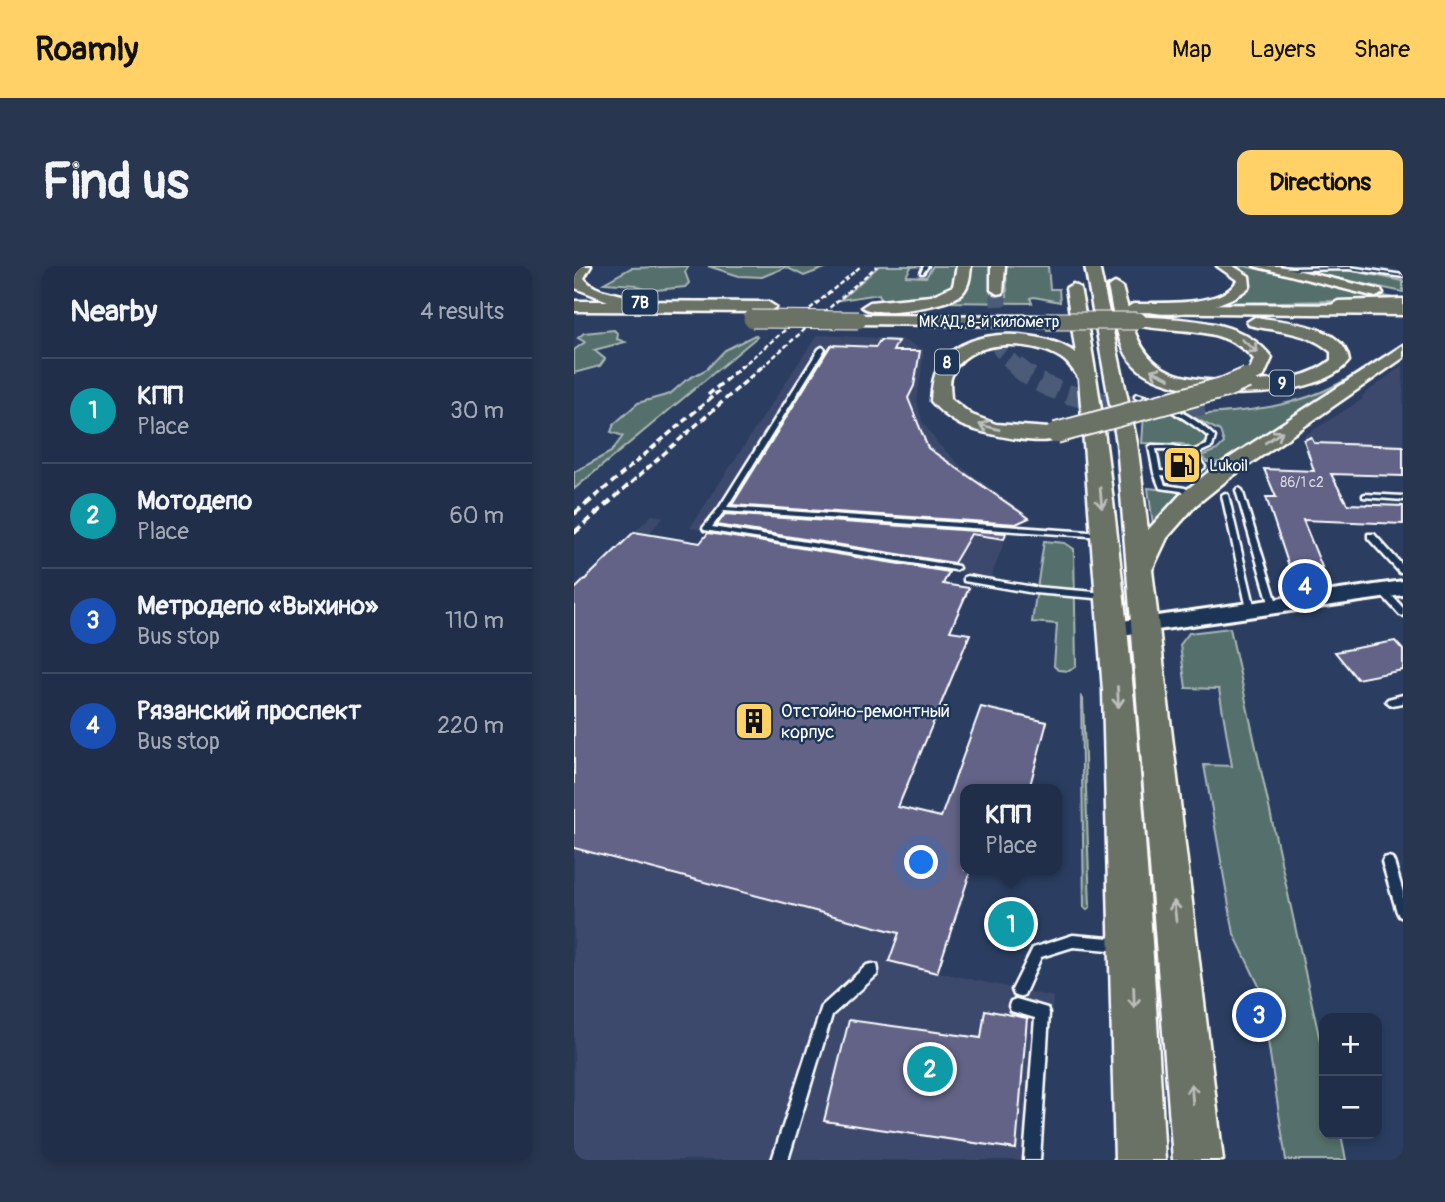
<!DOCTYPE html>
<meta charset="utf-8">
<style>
body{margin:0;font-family:Pangolin,sans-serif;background:#283650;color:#f1f3f6}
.controls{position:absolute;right:21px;bottom:21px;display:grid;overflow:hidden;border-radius:14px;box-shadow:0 4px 10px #0003}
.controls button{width:63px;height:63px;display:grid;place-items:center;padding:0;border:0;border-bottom:2px solid #3d4a61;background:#202e49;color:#f1f3f6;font:35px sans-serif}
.you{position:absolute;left:348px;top:597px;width:24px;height:24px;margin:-18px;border:5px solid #fff;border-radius:50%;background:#1a73e8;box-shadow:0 0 0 10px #1a73e833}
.badge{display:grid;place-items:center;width:46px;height:46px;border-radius:50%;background:#ffd166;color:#fff;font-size:23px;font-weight:700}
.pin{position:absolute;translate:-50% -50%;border:4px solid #fff;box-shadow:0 2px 7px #0006}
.popup{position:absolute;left:386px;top:518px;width:102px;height:91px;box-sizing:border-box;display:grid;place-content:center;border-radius:14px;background:#202e49;filter:drop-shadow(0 2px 5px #0005);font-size:23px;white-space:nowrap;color:#a2a8b4}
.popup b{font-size:26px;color:#f1f3f6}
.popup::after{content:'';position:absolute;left:50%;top:100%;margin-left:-14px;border:14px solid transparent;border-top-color:#202e49}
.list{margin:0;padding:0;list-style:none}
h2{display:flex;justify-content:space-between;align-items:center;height:91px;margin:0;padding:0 28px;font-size:30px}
h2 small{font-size:23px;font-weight:400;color:#a2a8b4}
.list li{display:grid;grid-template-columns:46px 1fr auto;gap:21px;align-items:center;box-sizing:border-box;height:105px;padding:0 28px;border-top:2px solid #3d4a61}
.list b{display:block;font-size:26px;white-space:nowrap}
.list p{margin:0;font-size:23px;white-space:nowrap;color:#a2a8b4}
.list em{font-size:23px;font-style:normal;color:#a2a8b4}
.map{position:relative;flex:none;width:829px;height:894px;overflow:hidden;border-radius:14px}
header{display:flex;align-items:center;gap:42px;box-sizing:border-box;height:98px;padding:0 35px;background:#ffd166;color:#111}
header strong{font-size:33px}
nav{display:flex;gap:38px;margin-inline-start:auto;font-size:24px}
.intro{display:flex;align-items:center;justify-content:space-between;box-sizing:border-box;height:168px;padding:0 42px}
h1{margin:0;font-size:49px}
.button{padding:18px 32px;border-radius:14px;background:#ffd166;color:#111;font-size:24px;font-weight:700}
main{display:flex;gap:42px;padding:0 42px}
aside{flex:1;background:#202e49;border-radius:14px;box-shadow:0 4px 10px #0003}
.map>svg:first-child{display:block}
.built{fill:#3c496c}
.green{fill:#556f6c;stroke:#aab7b6;stroke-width:2}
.building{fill:#626387;stroke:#fff;stroke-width:2}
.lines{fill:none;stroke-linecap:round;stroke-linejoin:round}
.primary-tunnel-far1{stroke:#4b5b79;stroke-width:16;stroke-dasharray:16 8;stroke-linecap:butt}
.primary-tunnel{stroke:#4b5b79;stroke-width:20;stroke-dasharray:20 10;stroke-linecap:butt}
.service-casing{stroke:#fff;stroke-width:5}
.tertiary-casing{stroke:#fff;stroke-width:6}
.secondary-casing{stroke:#fff;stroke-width:5}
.primary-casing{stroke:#fff;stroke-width:5}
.trunk-casing{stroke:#fff;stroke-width:5}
.service{fill:#1d3557;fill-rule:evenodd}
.tertiary{fill:#1d3557;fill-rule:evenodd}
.secondary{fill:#1d3557;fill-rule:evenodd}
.primary{fill:#6b7165;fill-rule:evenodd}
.trunk{fill:#6b7165;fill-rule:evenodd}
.rail-far2{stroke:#fff;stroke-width:2.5;stroke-dasharray:5 2.5;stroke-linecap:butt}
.rail-far1{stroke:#fff;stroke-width:3.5;stroke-dasharray:7 3.5;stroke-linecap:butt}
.rail{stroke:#fff;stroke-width:4.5;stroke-dasharray:9 4.5;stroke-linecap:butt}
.primary-bridge-casing{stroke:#fff;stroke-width:24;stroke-linecap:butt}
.trunk-bridge-casing{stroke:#fff;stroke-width:19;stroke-linecap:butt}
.primary-bridge{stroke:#6b7165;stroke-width:20}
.trunk-bridge{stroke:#6b7165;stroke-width:17}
.oneway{stroke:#bcbfba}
.labels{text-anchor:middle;stroke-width:5;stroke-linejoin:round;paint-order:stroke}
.number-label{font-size:14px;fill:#d8d8e1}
.shield{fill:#1d3557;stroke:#bbc2cd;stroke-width:2}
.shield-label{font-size:16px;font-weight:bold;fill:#fff}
.far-street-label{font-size:16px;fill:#fff;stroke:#1d3557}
.far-poi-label{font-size:16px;fill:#fff;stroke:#1d3557;text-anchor:start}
.poi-label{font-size:18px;fill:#fff;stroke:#1d3557;text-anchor:start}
</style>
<header>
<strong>Roamly</strong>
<nav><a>Map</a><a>Layers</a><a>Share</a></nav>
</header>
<div class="intro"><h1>Find us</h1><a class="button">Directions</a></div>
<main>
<aside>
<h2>Nearby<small>4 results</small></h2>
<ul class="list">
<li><span class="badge" style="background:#0f9aa8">1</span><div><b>КПП</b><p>Place</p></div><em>30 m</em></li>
<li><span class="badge" style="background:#0f9aa8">2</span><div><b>Мотодепо</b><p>Place</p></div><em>60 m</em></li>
<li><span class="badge" style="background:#1a4fb4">3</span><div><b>Метродепо «Выхино»</b><p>Bus stop</p></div><em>110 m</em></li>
<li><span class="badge" style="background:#1a4fb4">4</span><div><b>Рязанский проспект</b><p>Bus stop</p></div><em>220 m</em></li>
</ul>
</aside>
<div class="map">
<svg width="829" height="894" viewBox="0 0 829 894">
<rect width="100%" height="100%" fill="#2b3e61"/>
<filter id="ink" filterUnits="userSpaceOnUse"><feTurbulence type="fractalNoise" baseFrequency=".0143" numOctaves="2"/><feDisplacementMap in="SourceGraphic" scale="14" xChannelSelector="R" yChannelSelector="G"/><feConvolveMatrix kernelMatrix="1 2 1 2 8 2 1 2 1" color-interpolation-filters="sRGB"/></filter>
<g filter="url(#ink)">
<g class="built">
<path d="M243,69l84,4 23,11 -7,51 5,20 16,23 26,25 68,49 -23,11 -18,48 -301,-49z"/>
<path d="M829,99v81l-96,-4 -3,-6 59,-37 -1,-3z"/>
<path d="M78,249l12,2 -16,17 321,54 -18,42 19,4 -72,172 43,10 40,-109 66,15 -18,67h-63v81h5l-33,102 115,25 -11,163h-468v-570z"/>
</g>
<g class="green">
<path d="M115,0l-4,6 4,11 -4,4 -38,4 -11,-6 -32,-2 27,-15z"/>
<path d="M134,0h122l-26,10 -18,-9 -24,10 -23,-1z"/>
<path d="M305,0h45l-13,1 -5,9 20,1 7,-11h27l-6,25 -14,6 -58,4 -3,-7 -39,6z"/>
<path d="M395,0h23v30h15l-1,-30h42l2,23h9l1,13 -26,-5 -4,1 2,5 -93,-1c24,-6 28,-12 30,-36z"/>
<path d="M654,0h16l159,34 -193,3 35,-15z"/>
<path d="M764,2l65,13v11l-95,-20z"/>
<path d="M40,64l4,4 -1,5 8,3 -31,8 11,9 -5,7 -26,7v-23l11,-8 -7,-4 6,-5z"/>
<path d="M181,69l2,2 -183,152v-17l37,-20 12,-16 -12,-4 3,-8 24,-21 32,-9 16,-14 21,-11 18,-19z"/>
<path d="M829,80l-180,117 -16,-1 -6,-6 16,-6 7,-7 -4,-12 -45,-23 14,-5 7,12c49,-4 98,-7 142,-31 23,-12 41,-28 65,-38z"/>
<path d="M571,134l52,27 12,13 -15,9 -12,-5 -40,-1z"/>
<path d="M574,222l28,3 4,3 -27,31z"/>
<path d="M470,275l21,2 9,6 2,117 -7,5 -11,-1 -4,-4 3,-42 -25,-2z"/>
<path d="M656,362l94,431v75h17l5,26h-60l-26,-172 -26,-54 -30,-169 28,1 -13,-77 -33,-1 -6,-43 9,-12z"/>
<path d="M507,431l2,2 7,208 -3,3 -3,-3z"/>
</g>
<g class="building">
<path d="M306,74l18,1 -5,10h27l-6,35 -6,12 20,50 101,70 -13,6 -284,-19 99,-160 45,2z"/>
<path d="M737,171l3,6 89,3v30l-72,-2 16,30 56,2v18l-100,-4 19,47 -33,-1 -23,-69h10l-12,-28 50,2 -10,-31z"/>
<path d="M593,189l18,1 9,10 -8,3h-18z"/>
<path d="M151,248l281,19 -2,6 -33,-5 -17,29 -237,-38z"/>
<path d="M60,266l66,11 8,-10 241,39 -6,12 26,4 -19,43 20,3 -72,173 43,10 40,-110 66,15 -18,67h-64v81h6l-34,103 -48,-12 10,-28 -325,-85v-258z"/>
<path d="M821,375l8,9v20l-46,9 -22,-27z"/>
<path d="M427,649l21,2 -2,20 -21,-3z"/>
<path d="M411,744l42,8 -11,131 -192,-28 25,-101 132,18z"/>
</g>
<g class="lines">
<path class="primary-tunnel-far1" d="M424,24l2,59 16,18"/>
<path class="primary-tunnel" d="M441,99c48,44 129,41 190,41"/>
<g class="service-casing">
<g id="service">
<path d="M350,0h4l-5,7h-2z"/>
<path d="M688,0l30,2 57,-1 54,8v2l-54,-8 -57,1z"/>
<path d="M248,81l3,2 -98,158 377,26 4,2 -4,2 -380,-26 -12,16 246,39 1,2 -4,2 -251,-40 -1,-2 16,-20 100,-159z"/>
<path d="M563,128c29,8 57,22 78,43l-3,10 -16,7 9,13c-13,12 -27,10 -44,8l4,10 20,3 10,7v2h-4l-10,-6 -21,-3 -6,-15 -5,-26 3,-2 22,1 18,5 15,-6 2,-8c-22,-18 -46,-33 -74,-40v-2zM582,183c17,0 34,0 42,18l-12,5 -26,-1z"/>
<path d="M665,222l3,2 36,116 -1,2h-6l-1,-2 -34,-116z"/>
<path d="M651,227l3,2 27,114 -4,3 -4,-3 -25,-114z"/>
<path d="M791,228l38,2v4l-40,-3v-2z"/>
<path d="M794,268h6l29,32v7h-3l-32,-35z"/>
<path d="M393,310l67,11 73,6 4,3 -4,3 -73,-6 -70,-12v-4z"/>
<path d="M809,322l3,1 17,19v8l-3,-1 -20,-22v-4z"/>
<path d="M829,429v8l-12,2 -5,-4 2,-2z"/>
<path d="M814,591l4,1 2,4 9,30v26l-4,-2 -2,-4 -15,-50 2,-4z"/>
<path d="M499,669l49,4 4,2 2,4 -2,4 -4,2 -49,-4 -32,10 -17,38 -5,2 -5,-2 -2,-5 21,-42z"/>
<path d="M298,698l5,1 1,5 -1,5 -45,40 -44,145h-16l50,-154 45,-41z"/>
<path d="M442,733l31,9 2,5 -9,147h-16l11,-142 -24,-7 -2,-5 2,-5z"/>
</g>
</g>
<g class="tertiary-casing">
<path id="tertiary" d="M829,315v14l-288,41 -8,-2 -3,-5 3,-5 8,-2z"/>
</g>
<g class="secondary-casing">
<path id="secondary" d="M0,0h7l-6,4z"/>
</g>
<g class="primary-casing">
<g id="primary">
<path d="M383,0h14c-1,11 -2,23 -12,30 -14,10 -85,22 -97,11l8,-5 61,-6 22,-10z"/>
<path d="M417,0h14l-2,27 -5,1 -7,-4z"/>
<path d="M511,0h14l38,177 11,87 32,-35 31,-25 192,-125v13l-176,122 -31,25 -29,33 -15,32 71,590h-50l-56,-717z"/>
<path d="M643,0h16l16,10 1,10c-15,18 -89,38 -107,22l8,-5c22,0 76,1 86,-23z"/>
<path d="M680,0h25l102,24 2,3 -7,4z"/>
<path d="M541,17l7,4 9,33 7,-4c45,4 104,1 134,42l-8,18 -10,5c28,-1 55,-3 77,-21v-8c-23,-21 -53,-20 -82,-27l-2,-3 8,-5c29,5 89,7 94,44 -33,43 -174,42 -213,6 -20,-19 -22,-55 -28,-80zM558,58c43,11 89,-2 122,35l-4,10 -12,9 3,4c-52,-3 -91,-1 -109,-58z"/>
<path d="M499,18l7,4c20,97 31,193 42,292 21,193 32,386 43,580h-50l-12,-469 -24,-312c-5,-8 -10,-16 -18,-21 -29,-19 -98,-21 -110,20 -2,6 0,15 0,21l21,16 24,9 67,5 3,4c-13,18 -87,0 -105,-8 -11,-6 -22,-14 -30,-24 1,-15 2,-28 12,-41 28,-34 99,-31 133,-7l-10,-65z"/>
<path d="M829,33v10l-65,2 -8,-5 8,-5z"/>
</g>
</g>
<g class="trunk-casing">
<g id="trunk">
<path d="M3,0h14l-7,12c10,13 27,14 42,18v5l142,1 8,5 -8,5 -194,-1v-10h34l-33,-13z"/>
<path d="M559,38l270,1v10l-276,-3 -2,-3z"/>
<path d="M284,49l188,1 8,5 -8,5 -194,-2v-8z"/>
</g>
</g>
<use href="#service" class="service"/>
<use href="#tertiary" class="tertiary"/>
<use href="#secondary" class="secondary"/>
<use href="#primary" class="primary"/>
<use href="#trunk" class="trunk"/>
<g class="rail-far2">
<path d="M167,101l120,-101"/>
<path d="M188,101l115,-101"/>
</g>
<g class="rail-far1">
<path d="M134,129l35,-30"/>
<path d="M21,231l124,-106"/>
<path d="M41,231l149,-132"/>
</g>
<g class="rail">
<path d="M0,248l23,-19"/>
<path d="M0,267l43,-38"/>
</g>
<g class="primary-bridge-casing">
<path id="primary-bridge" d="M482,167l170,-46 21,-9"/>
</g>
<g class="trunk-bridge-casing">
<g id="trunk-bridge">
<path d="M178,53l106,1"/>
<path d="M472,55h92"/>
</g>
</g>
<use href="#primary-bridge" class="primary-bridge"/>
<use href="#trunk-bridge" class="trunk-bridge"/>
</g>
<defs><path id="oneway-shaft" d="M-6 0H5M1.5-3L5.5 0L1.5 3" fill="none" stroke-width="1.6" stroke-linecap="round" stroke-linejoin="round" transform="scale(1.75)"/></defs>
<g class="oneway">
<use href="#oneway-shaft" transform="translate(676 80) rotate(38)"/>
<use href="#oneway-shaft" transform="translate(586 108) rotate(-154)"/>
<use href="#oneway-shaft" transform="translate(415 161) rotate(-165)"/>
<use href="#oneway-shaft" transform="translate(700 171) rotate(-34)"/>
<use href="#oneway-shaft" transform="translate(527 232) rotate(85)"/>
<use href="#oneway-shaft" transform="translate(544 431) rotate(87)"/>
<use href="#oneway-shaft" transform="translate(601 645) rotate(-96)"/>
<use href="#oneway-shaft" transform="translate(560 731) rotate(88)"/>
<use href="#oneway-shaft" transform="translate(618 828) rotate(-95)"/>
</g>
</g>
<defs>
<g id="fuel-square" transform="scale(2.0125)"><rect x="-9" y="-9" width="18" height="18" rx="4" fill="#ffd166" stroke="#1d3557"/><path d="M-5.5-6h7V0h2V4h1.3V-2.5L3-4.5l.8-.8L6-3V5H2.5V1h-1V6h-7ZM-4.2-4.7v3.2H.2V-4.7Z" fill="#111"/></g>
<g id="building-square" transform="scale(2.0125)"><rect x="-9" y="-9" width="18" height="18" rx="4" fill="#ffd166" stroke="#1d3557"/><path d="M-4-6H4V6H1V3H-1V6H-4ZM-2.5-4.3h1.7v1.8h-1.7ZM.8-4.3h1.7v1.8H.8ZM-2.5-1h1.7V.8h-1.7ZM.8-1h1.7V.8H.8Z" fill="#111"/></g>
</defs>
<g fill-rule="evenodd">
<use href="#fuel-square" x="608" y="199"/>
<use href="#building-square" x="180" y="455"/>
</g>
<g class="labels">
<g class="number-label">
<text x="728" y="221">86/1 с2</text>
</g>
<g class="shield">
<rect x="48.5" y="23.5" width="35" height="25" rx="5"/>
<rect x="361" y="83.5" width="24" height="25" rx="5"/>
<rect x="696" y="104.5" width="24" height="25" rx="5"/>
</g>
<g class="shield-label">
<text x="66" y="42">7B</text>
<text x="373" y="102">8</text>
<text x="708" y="123">9</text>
</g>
<g class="far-street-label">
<text x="415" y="61">МКАД, 8-й километр</text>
</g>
<g class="far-poi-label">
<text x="635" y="205">Lukoil</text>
</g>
<g class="poi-label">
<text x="207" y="451">Отстойно-ремонтный<tspan x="207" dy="21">корпус</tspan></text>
</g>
</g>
</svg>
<div class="controls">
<button>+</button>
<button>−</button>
</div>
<div class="you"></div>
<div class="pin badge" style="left:437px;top:658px;background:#0f9aa8">1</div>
<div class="popup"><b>КПП</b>Place</div>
<div class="pin badge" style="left:356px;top:803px;background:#0f9aa8">2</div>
<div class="pin badge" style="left:685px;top:749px;background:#1a4fb4">3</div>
<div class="pin badge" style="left:731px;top:320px;background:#1a4fb4">4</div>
</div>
</main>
